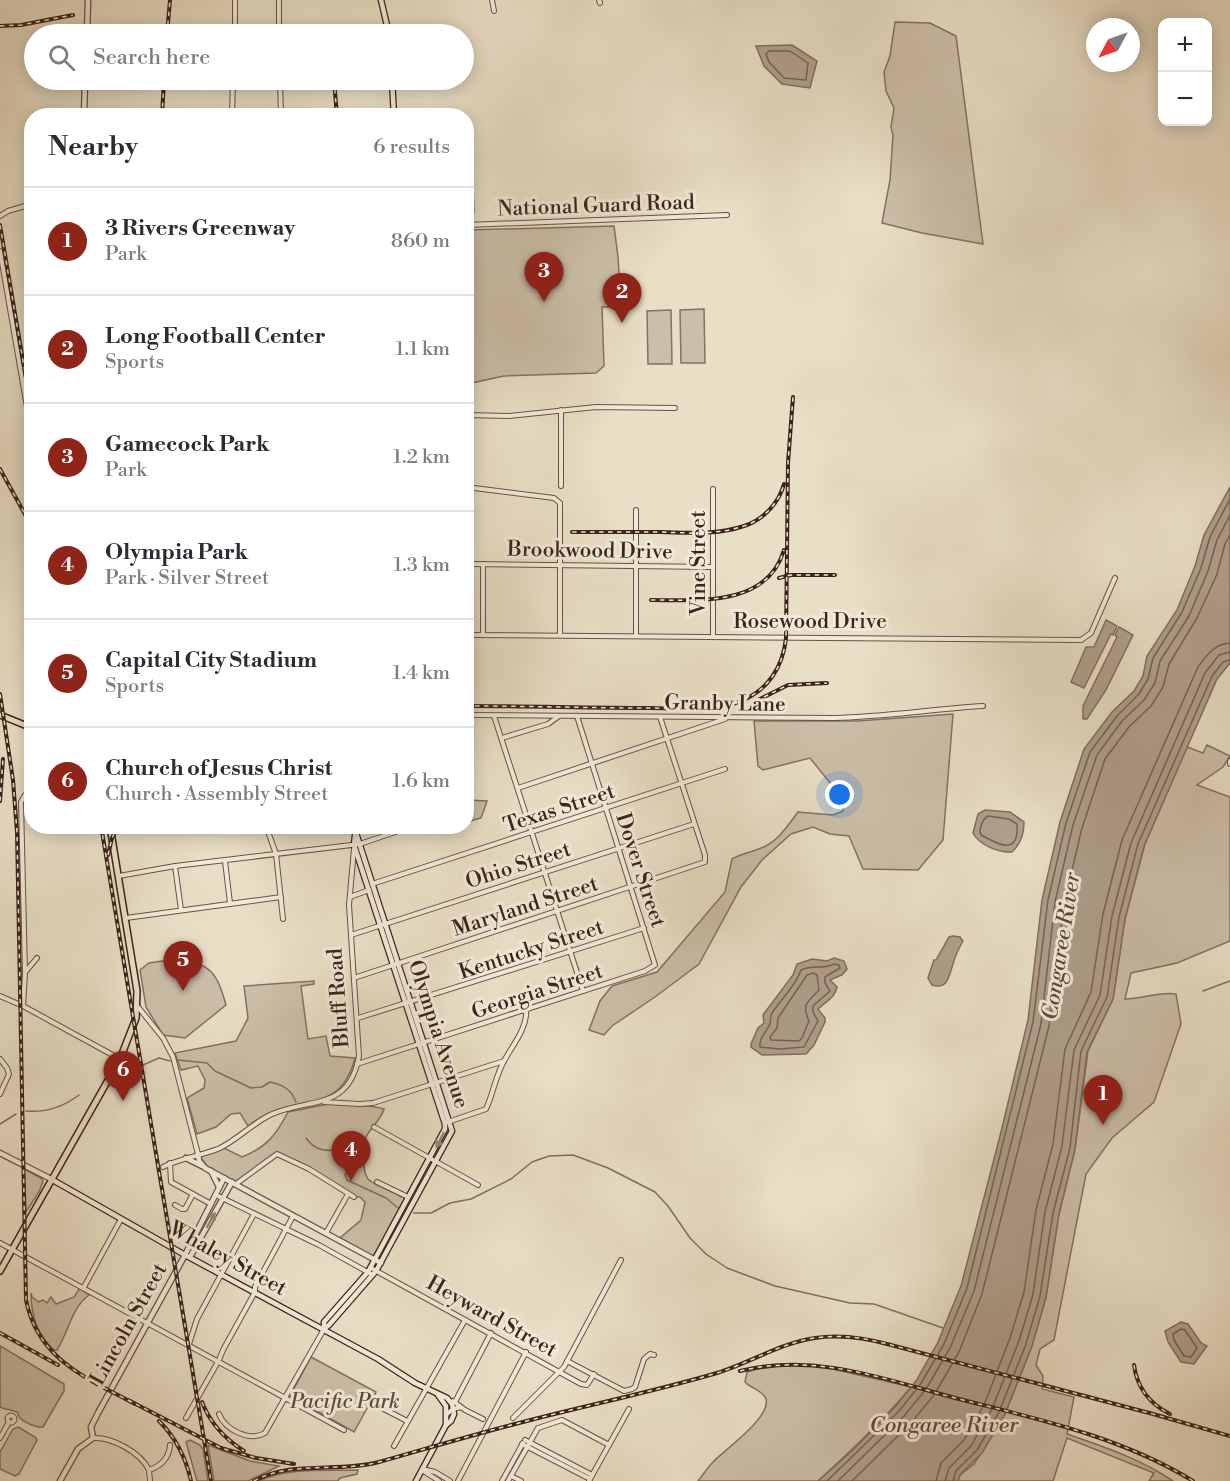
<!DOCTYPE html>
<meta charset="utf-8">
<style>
body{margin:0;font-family:"Libre Bodoni",serif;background:#f7f7f7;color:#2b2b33}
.controls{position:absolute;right:18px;top:18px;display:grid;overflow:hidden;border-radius:12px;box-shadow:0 3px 15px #0003}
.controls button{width:54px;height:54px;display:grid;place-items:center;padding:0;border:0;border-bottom:2px solid #e1e1e2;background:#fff;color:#2b2b33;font:30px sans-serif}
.compass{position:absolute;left:1086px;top:18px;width:54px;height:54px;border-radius:50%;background:#fff;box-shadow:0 3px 15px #0003;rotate:229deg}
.you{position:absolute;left:840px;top:795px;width:21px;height:21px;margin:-15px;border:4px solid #fff;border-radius:50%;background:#1a73e8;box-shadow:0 0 0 9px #1a73e833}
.badge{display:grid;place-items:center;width:39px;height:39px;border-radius:50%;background:#8f2418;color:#fff;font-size:20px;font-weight:700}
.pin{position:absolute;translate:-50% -50px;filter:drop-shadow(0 2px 3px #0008)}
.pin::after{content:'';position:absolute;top:32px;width:21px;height:18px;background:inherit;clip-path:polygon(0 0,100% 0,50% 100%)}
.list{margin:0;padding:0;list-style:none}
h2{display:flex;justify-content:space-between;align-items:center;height:78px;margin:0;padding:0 24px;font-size:26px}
h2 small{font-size:20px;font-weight:400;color:#7c7c81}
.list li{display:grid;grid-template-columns:39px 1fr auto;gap:18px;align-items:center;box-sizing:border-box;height:108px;padding:0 24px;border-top:2px solid #e1e1e2}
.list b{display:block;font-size:22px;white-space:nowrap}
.list p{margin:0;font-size:20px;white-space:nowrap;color:#7c7c81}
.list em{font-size:20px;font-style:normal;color:#7c7c81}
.icon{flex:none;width:33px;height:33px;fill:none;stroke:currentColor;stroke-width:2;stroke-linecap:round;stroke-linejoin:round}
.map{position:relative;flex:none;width:1230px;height:1481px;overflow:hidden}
.search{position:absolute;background:#fff;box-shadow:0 3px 15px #0003;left:24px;top:24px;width:450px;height:66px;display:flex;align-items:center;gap:15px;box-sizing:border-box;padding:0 21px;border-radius:33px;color:#7c7c81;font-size:22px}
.panel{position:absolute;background:#fff;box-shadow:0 3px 15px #0003;left:24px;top:108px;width:450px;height:726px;border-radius:24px}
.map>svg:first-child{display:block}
.green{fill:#ccbfa9;stroke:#847162;stroke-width:1.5}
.water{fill:#af9f8c;stroke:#816d5e;stroke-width:1.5}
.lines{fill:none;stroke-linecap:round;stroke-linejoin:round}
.shore{stroke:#766153;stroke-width:1.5}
.stream{stroke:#816d5e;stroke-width:1.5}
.minor-casing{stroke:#685245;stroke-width:6}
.tertiary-casing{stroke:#685245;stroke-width:7}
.secondary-casing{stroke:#3d231a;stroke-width:7}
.primary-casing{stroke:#3d231a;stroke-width:8}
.minor{stroke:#f1eada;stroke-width:4}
.tertiary{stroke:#f1eada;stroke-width:4.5}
.secondary{stroke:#f1eada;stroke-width:4.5}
.primary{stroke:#e9dfc6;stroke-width:5}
.rail-casing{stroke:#3d231a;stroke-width:4}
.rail{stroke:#f1eada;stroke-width:1.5;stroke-dasharray:4.5;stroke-linecap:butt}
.oneway{fill:#97867a}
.labels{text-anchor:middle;stroke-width:6;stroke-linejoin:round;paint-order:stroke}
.street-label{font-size:21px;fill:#3d231a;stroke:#f1eada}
.park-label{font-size:21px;font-style:italic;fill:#614a3e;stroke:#f1eada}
.water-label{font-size:22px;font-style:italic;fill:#5f483c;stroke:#f1eada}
</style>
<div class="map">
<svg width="1230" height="1481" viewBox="0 0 1230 1481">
<rect width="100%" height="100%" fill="#e9dfc6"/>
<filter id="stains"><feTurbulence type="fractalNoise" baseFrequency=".00333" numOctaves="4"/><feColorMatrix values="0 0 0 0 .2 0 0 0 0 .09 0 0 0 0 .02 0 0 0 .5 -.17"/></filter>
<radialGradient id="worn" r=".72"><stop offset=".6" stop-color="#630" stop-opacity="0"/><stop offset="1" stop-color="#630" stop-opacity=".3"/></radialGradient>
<g class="green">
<path d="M895,22l35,1 26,13 27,208 -61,-11 -40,-10 8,-43 3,-45 -2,-8 3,-19 -8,-17 -2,-19 6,-16z"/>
<path d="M466,157h6l2,55 -7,1z"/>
<path d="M614,226l4,31 3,50h-19l2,59 -8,7 -92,3 -37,8v-154z"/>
<path d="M704,309l1,54h-24l-1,-53z"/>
<path d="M671,310l1,54h-24l-1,-53z"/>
<path d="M953,714l-10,126 -25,30 -55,-1 -14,-33 -19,-2 -17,-7 -22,7 -29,26 -21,27 -42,77 -44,33 -43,29 -8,9 -15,-5 11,-29 12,-15 45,-14 68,-80 7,-33c10,-6 21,-7 32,-12 15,-7 25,-23 34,-35l35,3 10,-4v-12l-33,-41 -47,12 -5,-4 -4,-45h104z"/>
<path d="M1207,745l23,11 -7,11 -26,18 33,12v144l-53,22 -46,10 -6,26c18,0 35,-8 51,-5l5,30 -27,78 -42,36 -26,36 -32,166 -14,9 -4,16 7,11 -1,13 32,8 -7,37c37,13 74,25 106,47h-24l5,-8 -87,-35 -14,43h-95l2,-6 14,-11 31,-50 27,-68 14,-49 13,-83 16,-65 13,-98 25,-52 12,-80 20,-75 42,-97 16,6z"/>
<path d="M467,800l20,1 -6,17 -14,4z"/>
<path d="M176,959c35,4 41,14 50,46l-41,33 -22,-3 -17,-28 -6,-37 9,-7z"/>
<path d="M314,981v3l-13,2 7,53 18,-3 4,20 25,2c-12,47 -41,41 -78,52 -11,4 -20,9 -29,16l-8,-13 -9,1 -15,13 -19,7 -10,-36 17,-10 1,-8 -7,-14 -17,4 -6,-17 61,-12 12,-23 -4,-32z"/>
<path d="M333,1103c17,3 34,1 51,6 -3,11 -13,18 -18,28 -3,8 -4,35 2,42 7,7 25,12 33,18l3,-1 3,1 -34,60 -33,-19 21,-18 4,-18 -5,-5h-6l-42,-26 -35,-17 -41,30 -29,-18 -9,-12 24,-7 20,10c25,-10 34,-22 46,-45z"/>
<path d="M24,1169l17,9 2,3 -4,11 -13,20z"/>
<path d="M80,1288l9,7c-17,12 -21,38 -32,55h-3c-17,-15 -23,-35 -23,-57l1,4 7,5 4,-2 4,3 4,-6 5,7 18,-7z"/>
<path d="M0,1346l64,38v7l-21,36c-6,1 -18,-4 -23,-9 -5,-6 2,-4 -6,-7 -5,-2 -9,-1 -14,-4z"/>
<path d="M311,1357l65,35 -22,40 -64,-36z"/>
<path d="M792,1365l32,2 87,20c-28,34 -60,64 -93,94h-120c5,-6 9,-13 15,-19 11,-12 58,-44 53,-63 -2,-8 -16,-11 -21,-17l2,-10 14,-4z"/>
<path d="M18,1427l17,10 2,3 -18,34 -4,2 -15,-7v-17l13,-23z"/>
<path d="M190,1440l10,5 3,4 5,32h-11l-11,-39z"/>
<path d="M208,1445l42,16 29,5 -31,15h-34z"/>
<path d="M358,1470l-1,4 -17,4 -2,3h-79c29,-14 67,-10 99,-11z"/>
</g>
<g class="water">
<path d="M792,45l25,16 -7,27 -28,-4 -18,-18 -8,-20z"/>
<path d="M1230,487v176l-13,16 -73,167 -19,73 -12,80 -26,53 -12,97 -16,65 -13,83 -14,49 -27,68 -23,39 -22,22 -2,6h-140l35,-31 42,-43 21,-26 22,-39 23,-56 39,-150 28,-116 14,-120 18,-78 24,-73 28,-37 22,-21 9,-15 4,-20 30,-46 18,-44 9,-31z"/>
<path d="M1106,620l11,6 -4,9 -2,-1 -27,54 -13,-6 15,-35h8z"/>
<path d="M1119,627l14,8 -27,55 -19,29h-4v-13l34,-69 -2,-2z"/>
<path d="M985,810l25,2 14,10c0,11 -3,22 -12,30 -13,1 -33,-7 -39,-19l5,-19z"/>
<path d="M953,936l7,1 3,4c-4,7 -8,15 -10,23 -4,12 -5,26 -21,21l-4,-7 6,-18h2l13,-23z"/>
<path d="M834,958l10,3 3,8 -5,6 -12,5 7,7c-2,11 -11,14 -19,22l7,9v4l-11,23 -8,9 -44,1 -11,-8v-3l7,-16 6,-5 -1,-8 30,-40 4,-11 15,-5 15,2z"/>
<path d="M1181,1322l7,2 13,19 6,3 -13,18 -13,-2 -13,-20 -3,-11z"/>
</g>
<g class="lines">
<g class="shore">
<path d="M769,51h21l18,12 -2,17 -22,-2 -15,-16 -3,-8z"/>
<path d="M988,816l21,3 8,5c2,32 -18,21 -36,11 -3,-5 2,-17 7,-19z"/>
<path d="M834,964l5,1 1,3 -15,9v6l5,8 -17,15v6l5,9 -14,26 -24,2 -20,-2c-1,-9 5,-13 9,-21 3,-5 0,-8 3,-13 9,-14 24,-27 29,-43 12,-6 22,0 33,-6z"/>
<path d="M813,973l4,2 2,15c-11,12 -18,13 -10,31l-7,17 -3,3 -28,-1 -1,-3 7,-9 1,-10 29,-43z"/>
<path d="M1181,1329l4,1 12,18 -6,9 -7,-1 -10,-16 -1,-6z"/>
<path d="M827,1481l72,-70 21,-26 24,-41 23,-56 66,-266 15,-122 18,-77 24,-71 27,-36 22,-22 9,-15 5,-21 29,-46 19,-44 9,-31 20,-38"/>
<path d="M838,1481l66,-65 22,-27 24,-41 24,-57 67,-267 14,-122 18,-77 24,-70 25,-34 22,-21 11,-17 5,-22 29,-45 19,-45 9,-31 13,-25"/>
<path d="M852,1481l59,-58 23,-28 25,-43 23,-58 67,-268 15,-122 18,-76 23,-69 24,-32 22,-21 12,-19 6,-23 28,-46 20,-44 8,-30 5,-9"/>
<path d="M936,1481l5,-18 23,-23 20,-35 26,-67 14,-46 12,-82 17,-66 12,-95 26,-57 12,-78 19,-74 76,-173c9,-12 16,-23 32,-24"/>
<path d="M945,1481l4,-13 22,-22 21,-37 27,-68 14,-47 12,-82 17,-66 12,-96 26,-55 12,-79 19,-73 74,-170 14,-18 11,-3"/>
<path d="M953,1481l3,-10 21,-21 22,-38 27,-68 14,-48 13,-83 17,-65 11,-97 26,-54 12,-80 19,-73 74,-168 11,-14 7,-2"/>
</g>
<g class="stream">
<path d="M1203,991l27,-10"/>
<path d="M178,1060l29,3 8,8 36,17 11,-1 8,-5c13,3 21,7 26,20"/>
<path d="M118,1076l41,-18 11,3"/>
<path d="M26,1111c21,2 37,-4 53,-16"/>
<path d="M0,1124l16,-10"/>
<path d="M306,1138c14,20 31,8 47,15l3,8 -11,14 2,5 39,18 12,10"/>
<path d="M414,1213h17l19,-10 21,-4 40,-20 21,-17 17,-6 24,-1 35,13 47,24 13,14 22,32 16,16 21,14 48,18 75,17 24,1 69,24"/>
</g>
<g class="minor-casing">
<g id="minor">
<path d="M279,0v34"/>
<path d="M492,0l2,11"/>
<path d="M599,0l1,3"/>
<path d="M235,34v-34"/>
<path d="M280,80l1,36"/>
<path d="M232,116l1,-36"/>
<path d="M0,216l8,-5 24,-7"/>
<path d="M466,225l261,-10"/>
<path d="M0,251l32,185"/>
<path d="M466,415l43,1 87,-9 79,1"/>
<path d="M561,486v-76"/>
<path d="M466,487l88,11 6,5v132"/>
<path d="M713,489v148"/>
<path d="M466,564l247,3"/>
<path d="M466,635l615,5 10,-7 24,-55"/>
<path d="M483,635v-71"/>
<path d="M636,636v-126"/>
<path d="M466,715l368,3c50,-1 99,-9 149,-12"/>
<path d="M494,716l89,275"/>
<path d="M502,738l46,-14 11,-8"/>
<path d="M1230,761v3"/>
<path d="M518,788l207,-69"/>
<path d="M266,826l10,28 7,65"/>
<path d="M225,861l5,42"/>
<path d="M175,866l6,44"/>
<path d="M119,876l56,-10 185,-22 53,-18"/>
<path d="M372,884l353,-115"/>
<path d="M350,897l19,-7"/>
<path d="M126,918l155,-21"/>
<path d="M351,935l343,-111"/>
<path d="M26,971l11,-13"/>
<path d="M354,978l351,-116v-7l-45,-138"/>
<path d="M0,996l23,10 97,53"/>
<path d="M23,1006l2,-33 -4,-171 4,-7 7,-3"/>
<path d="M138,1007l25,31 10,19 25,97"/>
<path d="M358,1018l286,-90"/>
<path d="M0,1059l7,9 2,6 -9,20"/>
<path d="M357,1064l288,-93 10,-6 -78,-249"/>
<path d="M324,1102l36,2 13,-1 131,-42"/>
<path d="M448,1122l38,-13c7,-15 10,-34 18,-48 8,-15 24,-34 22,-51"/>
<path d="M374,1127l104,58"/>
<path d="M170,1163l1,19 40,22"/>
<path d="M163,1167c18,-9 38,-11 57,-19 18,-9 32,-24 50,-33 39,-18 79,-3 89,-59l-10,-151 5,-56"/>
<path d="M377,1182l31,15"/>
<path d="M236,1184l41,-30 32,15 45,28"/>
<path d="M216,1195l103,50 54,30"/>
<path d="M175,1205l7,4h3l8,-15"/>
<path d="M326,1233l22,-39"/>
<path d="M0,1243l344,187"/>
<path d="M371,1268l210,116 6,1 7,-11"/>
<path d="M84,1287l37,-68"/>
<path d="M189,1344l8,-25 57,-105"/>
<path d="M567,1361l57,30 8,-2 3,-2 9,-28 6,-5 4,1"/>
<path d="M453,1401l12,9 18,9"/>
<path d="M455,1402l36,-69"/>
<path d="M382,1408l25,13"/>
<path d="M219,1414c6,16 31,28 46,19l59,-104"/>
<path d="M447,1414l6,-5 8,-2"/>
<circle cx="11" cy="1419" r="3.5"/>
<path d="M186,1418l33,-58 4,-10 32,-58v-5l38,-71"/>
<path d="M513,1418l51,-51 57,-107"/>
<path d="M0,1438l9,-16"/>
<path d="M93,1438c19,-1 47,14 56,32"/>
<path d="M525,1440l67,35"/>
<path d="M522,1444l68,35"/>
<path d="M394,1446l71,-126"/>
<path d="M422,1469l13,3 15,9"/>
<path d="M425,1472l14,9"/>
<path d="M511,1476l10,5"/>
<path d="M150,1481l-1,-11c12,-4 20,-12 21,-25"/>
<path d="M458,1481l68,-129"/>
<path d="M502,1481l21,-38"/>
<path d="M508,1481l30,-53 24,-8 47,25"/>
<path d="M589,1481l40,-72"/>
</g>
</g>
<g class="tertiary-casing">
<g id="tertiary">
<path d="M87,34l1,-34"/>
<path d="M84,116l1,-36"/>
<path d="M0,1153l51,26"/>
<path d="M198,1154l1,7 6,7 176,95"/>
<path d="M186,1158l16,8"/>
<path d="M211,1171l8,16"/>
<path d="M190,1257l42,-75"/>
<path d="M60,1481l18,-32 15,-11 -2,-11 7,-14 87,-158 39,-77"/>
</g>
</g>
<g class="secondary-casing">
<g id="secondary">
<path d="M381,0l8,34"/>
<path d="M392,80l2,36"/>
<path d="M51,1179l134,76 193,104 37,24 32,15 5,6 2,10 -3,7 -5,4 -30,56"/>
<path d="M324,1329l5,-4 47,-54 76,-140 -97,-301"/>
<path d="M324,1329v-7l44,-50 77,-143v-5l-91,-279 2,-19"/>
<path d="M438,1395l8,11v19"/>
</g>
</g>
<g class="primary-casing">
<g id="primary">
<path d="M0,715l32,13"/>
<path d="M0,1271l120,-212 16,-41 1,-27 -27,-165"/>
</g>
</g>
<use href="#minor" class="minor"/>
<use href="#tertiary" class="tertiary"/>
<use href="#secondary" class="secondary"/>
<use href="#primary" class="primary"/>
<g class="rail-casing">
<g id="rail">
<path d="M0,26l21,-1 52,-10"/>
<path d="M167,34l3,-34"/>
<path d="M334,80l3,36"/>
<path d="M162,116l2,-36"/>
<path d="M0,225l32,189"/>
<path d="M0,469l32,58"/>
<path d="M572,532c30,0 59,0 89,0 27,1 57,3 83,-6 19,-6 35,-23 40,-42"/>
<path d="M779,578l12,-3h44"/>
<path d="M651,600c48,0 116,7 133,-50"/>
<path d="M0,694l13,86 4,52 9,468c12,60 61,78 109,104"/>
<path d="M756,701l32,-16 39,-2"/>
<path d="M466,706c62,0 123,2 184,2 29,0 64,5 91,-7 27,-11 42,-34 45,-63l2,-175 5,-66"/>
<path d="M0,801l3,-42"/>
<path d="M101,826l110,655"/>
<path d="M108,855l4,-17 6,-12"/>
<path d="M0,1333l58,32"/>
<path d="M1134,1365c3,23 16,39 36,49"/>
<path d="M740,1371c78,-19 149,10 223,29 79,20 160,38 230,81"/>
<path d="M128,1400l93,48 35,10 38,6"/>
<path d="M202,1402c8,21 23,37 42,49"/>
<path d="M159,1421c17,17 27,37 32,60"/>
<path d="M254,1481c38,-21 84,-8 125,-19 46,-13 93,-27 140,-39 65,-17 133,-31 198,-50 33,-10 63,-30 98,-35 26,-4 51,0 76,7l262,69 77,22"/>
</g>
</g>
<use href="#rail" class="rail"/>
</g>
<defs><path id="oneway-solid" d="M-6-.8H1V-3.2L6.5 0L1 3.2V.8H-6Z" transform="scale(1.5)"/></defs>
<g class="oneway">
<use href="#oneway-solid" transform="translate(440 1140) rotate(117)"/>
<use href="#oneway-solid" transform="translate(211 1220) rotate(-61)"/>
</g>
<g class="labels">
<g class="street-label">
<text transform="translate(596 205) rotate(-2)" y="7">National Guard Road</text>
<text transform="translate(590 550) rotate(1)" y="7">Brookwood Drive</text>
<text transform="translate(698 563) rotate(-90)" y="7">Vine Street</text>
<text x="810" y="628">Rosewood Drive</text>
<text transform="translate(725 703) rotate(1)" y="7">Granby Lane</text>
<text transform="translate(559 808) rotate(-18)" y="7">Texas Street</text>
<text transform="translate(518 865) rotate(-18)" y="7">Ohio Street</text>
<text transform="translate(641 870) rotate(72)" y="7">Dover Street</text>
<text transform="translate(525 906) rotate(-18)" y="7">Maryland Street</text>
<text transform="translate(531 949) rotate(-18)" y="7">Kentucky Street</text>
<text transform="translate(537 991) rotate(-18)" y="7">Georgia Street</text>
<text transform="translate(338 998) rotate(-94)" y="7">Bluff Road</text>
<text transform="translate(439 1034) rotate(72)" y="7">Olympia Avenue</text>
<text transform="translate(228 1258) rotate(29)" y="7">Whaley Street</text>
<text transform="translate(492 1316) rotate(29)" y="7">Heyward Street</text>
<text transform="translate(128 1324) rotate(-61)" y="7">Lincoln Street</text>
</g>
<g class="park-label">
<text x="345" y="1408">Pacific Park</text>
</g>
<g class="water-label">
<text transform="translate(1060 946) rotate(-81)" y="8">Congaree River</text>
<text x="944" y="1432">Congaree River</text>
</g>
</g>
<rect width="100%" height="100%" filter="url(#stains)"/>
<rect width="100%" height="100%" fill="url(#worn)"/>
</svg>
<div class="controls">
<button>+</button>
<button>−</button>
</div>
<svg class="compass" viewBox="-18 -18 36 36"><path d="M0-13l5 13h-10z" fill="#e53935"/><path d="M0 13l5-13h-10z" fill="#7c7c81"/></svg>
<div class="you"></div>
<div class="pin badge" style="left:1103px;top:1125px">1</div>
<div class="pin badge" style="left:622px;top:323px">2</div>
<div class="pin badge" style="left:544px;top:302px">3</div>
<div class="pin badge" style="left:351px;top:1181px">4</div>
<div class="pin badge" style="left:183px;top:991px">5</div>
<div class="pin badge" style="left:123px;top:1101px">6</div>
<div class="search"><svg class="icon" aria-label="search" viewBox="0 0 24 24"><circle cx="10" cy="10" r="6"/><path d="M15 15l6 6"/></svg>Search here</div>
<section class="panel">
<h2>Nearby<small>6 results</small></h2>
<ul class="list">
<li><span class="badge">1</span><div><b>3 Rivers Greenway</b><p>Park</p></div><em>860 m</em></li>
<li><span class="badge">2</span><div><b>Long Football Center</b><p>Sports</p></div><em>1.1 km</em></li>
<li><span class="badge">3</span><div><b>Gamecock Park</b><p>Park</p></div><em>1.2 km</em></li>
<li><span class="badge">4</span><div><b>Olympia Park</b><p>Park · Silver Street</p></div><em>1.3 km</em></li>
<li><span class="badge">5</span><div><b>Capital City Stadium</b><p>Sports</p></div><em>1.4 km</em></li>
<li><span class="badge">6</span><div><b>Church of Jesus Christ</b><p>Church · Assembly Street</p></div><em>1.6 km</em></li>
</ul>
</section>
</div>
